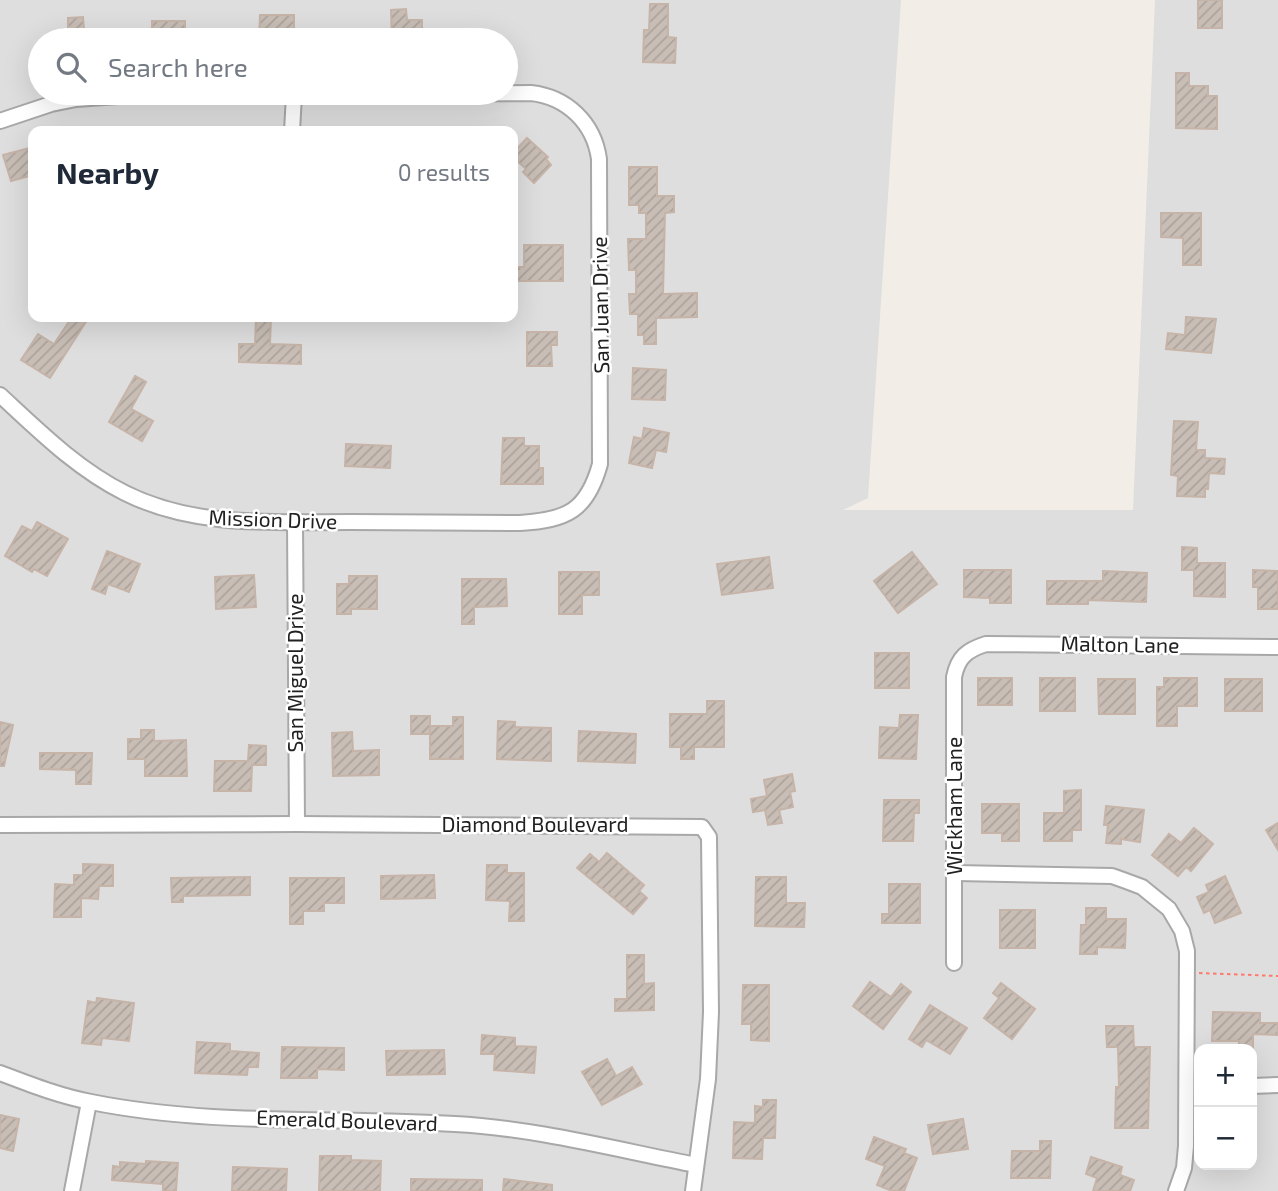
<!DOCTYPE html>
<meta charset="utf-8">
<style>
body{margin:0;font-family:"Exo 2",sans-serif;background:#f6f6f7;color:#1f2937}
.controls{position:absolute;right:21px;bottom:21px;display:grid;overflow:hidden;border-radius:14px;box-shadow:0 7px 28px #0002}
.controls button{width:63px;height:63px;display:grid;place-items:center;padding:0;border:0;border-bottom:2px solid #e0e1e3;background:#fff;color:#1f2937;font:35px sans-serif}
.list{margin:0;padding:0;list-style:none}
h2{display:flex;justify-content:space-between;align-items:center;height:91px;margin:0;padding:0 28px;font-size:30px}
h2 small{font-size:23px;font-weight:400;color:#747a83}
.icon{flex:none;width:38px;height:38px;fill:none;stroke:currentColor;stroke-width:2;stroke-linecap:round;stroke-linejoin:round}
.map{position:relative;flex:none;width:1278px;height:1191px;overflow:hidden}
.search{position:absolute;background:#fff;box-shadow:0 7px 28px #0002;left:28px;top:28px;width:490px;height:77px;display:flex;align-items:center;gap:18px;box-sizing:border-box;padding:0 24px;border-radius:38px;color:#747a83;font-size:26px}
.panel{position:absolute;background:#fff;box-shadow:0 7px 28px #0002;left:28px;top:126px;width:490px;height:196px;border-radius:14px}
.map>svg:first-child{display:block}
.residential{fill:#dfdede;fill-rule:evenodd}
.building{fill:url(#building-hatch);stroke:#c6b4a8;stroke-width:2}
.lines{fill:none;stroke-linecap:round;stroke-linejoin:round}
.minor-casing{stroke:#a8a8a8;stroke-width:18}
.path{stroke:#ff786c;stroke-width:2;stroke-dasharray:3.5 3.5;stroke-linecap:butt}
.minor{stroke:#fff;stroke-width:14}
.labels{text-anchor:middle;stroke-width:5;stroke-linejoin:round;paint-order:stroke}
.street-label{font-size:21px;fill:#212121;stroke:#fff}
</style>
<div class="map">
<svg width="1278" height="1191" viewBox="0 0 1278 1191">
<defs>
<pattern id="building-hatch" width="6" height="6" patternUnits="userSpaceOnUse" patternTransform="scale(1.75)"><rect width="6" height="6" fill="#c8beb6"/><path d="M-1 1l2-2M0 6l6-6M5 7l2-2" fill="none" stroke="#aca39c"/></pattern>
</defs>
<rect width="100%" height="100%" fill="#f2eee7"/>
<path class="residential" d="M0,0h901l-33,498 -25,12h290l22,-510h123v1191h-1278zM40,40h466v53h-466zM33,131h480v186h-480zM1199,1049h53v116h-53z"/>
<g class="building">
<rect x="1198" y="0" width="24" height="28"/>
<path d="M650,4h18v33l8,1 -1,25 -32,-1 1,-32h5z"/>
<path d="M406,9l1,11h15v20h-30l-1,-30z"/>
<path d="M260,15h34v24h-35z"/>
<path d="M83,17l2,23h-25l-1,-10 9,-1v-11z"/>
<rect x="152" y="21" width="33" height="19"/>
<path d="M1176,73h13v13h19v10h9v33l-41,-1z"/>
<path d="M527,138l21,19 -2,2 5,6 -17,18 -11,-11 3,-3 -13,-12v-4z"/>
<path d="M33,147v28l-22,6 -8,-26z"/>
<path d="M629,167h28v29h17v16l-9,1 -2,81 34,-1v24l-41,1v26h-12v-9h-6v-21h-8l-1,-20h7v-24h-7l-1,-31h18v-26h-7v-8h-10z"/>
<path d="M1161,213h40v52h-18v-27l-22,-1z"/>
<path d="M524,245h39v36h-47v-14h8z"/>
<path d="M72,317h17l-39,61 -29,-18 17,-26 16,10z"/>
<path d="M1186,317l30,2 -5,34 -45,-4 2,-16 17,2z"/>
<path d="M256,318h15l-1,26 31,1v19l-62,-2v-18h16z"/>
<path d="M527,332h30v13h-6l1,21h-25z"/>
<path d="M633,368l33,2 -1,30 -33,-1z"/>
<path d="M135,376l11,6 -15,27 22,12 -11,20 -33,-19z"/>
<path d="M1174,421l24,1 -2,28h9v8l20,1 -1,15 -15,-1 -1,16h-3v8l-28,-1 1,-20 -7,-1z"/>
<path d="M644,428l25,5 -3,19 -10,-2 -4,18 -23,-5 5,-26 8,2z"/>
<path d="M503,438h21v8h15v22h4v16h-42z"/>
<path d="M346,444l45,2 -1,22 -45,-2z"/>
<path d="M37,522l31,17 -21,37 -13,-7 -2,3 -27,-16 17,-30 10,5z"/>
<path d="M1182,547l15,1v15h28v34l-31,-1v-26h-12z"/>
<path d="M107,551l33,13 -11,28 -21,-8 -3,10 -13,-5z"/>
<path d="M912,552l25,32 -39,29 -24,-32z"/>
<path d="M769,557l4,31 -51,7 -5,-31z"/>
<path d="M964,570h47v33h-21v-5l-26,-1z"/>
<path d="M1253,570l25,1v38h-20v-22h-5z"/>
<path d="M1103,571l44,2 -1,29 -58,-2v4h-41v-23h56z"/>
<path d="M559,572h40v23h-17v19h-23z"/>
<path d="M254,575l2,32 -40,2 -1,-32z"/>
<path d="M349,576h28v33h-26v5h-14v-30h12z"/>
<path d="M462,579h44l1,27 -33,1v17h-12z"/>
<rect x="875" y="653" width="34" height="35"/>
<rect x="978" y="678" width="34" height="27"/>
<rect x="1040" y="678" width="35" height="33"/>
<path d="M1164,678h33v28h-20v20h-20v-39h7z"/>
<path d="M1098,679h37v35h-36z"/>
<rect x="1225" y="679" width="37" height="32"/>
<path d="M707,701h17v46h-30v12h-13v-12h-11v-33h37z"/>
<path d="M900,715h18l-2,44 -37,-1 1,-31 19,1z"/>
<rect x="411" y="716" width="19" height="18"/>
<path d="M453,717h10v42h-33v-33h23z"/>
<path d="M498,721l17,1v5l36,1v33l-54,-2z"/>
<path d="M0,722l13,3 -9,41h-4z"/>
<path d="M141,730h13v11l32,-1 1,36h-42v-17h-17v-20h13z"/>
<path d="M579,731l57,3 -1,29 -57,-2z"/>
<path d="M352,732l1,19 26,-1v25l-46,1 -1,-43z"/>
<path d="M249,745l17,1v19h-14l-1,26h-37l1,-30h33z"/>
<path d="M40,753h52l-1,31h-15v-14l-36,-1z"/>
<path d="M792,774l3,17 -5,1 3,15 -14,3 3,13 -14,2 -3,-15 -12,2 -2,-13 16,-3 -3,-16z"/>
<path d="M1081,790v40h-9v11h-28v-28h20v-22z"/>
<path d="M884,800h35v13h-5l-1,28h-30z"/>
<path d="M982,804h37v37h-17v-8h-20z"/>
<path d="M1106,806l38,4 -4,32 -19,-3v5l-15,-1 2,-18h-4z"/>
<path d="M1278,823v27l-12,-20z"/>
<path d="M1194,828l19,16 -22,27 -5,-4 -8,9 -26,-21 17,-21 12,9z"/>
<path d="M607,853l37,32 -5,6 8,7 -14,16 -56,-46 13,-14 9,8z"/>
<path d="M83,864l30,1v21h-14l-1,13 -17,-1v19h-27l1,-33 19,1v-10h9z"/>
<path d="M487,865h20v8h17v48h-15l1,-20 -24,-1z"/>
<path d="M434,875l1,23 -54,1v-23z"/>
<path d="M1225,876l16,37 -26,10 -5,-13 -6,3 -7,-16 12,-5 -3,-7z"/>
<path d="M250,877v18l-67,1v6h-11l-1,-24z"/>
<path d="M756,877h30v26h19l-1,24 -49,-1z"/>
<path d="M290,878h54v25h-20v8h-21v13h-13z"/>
<path d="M889,884h31v39h-38v-9h7z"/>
<path d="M1086,908h20v11h20l-1,29 -28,-1v7h-17l1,-29h5z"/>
<rect x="1000" y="910" width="35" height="38"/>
<path d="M627,955h17v29l10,-1v27l-39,1v-12h12z"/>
<path d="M870,982l21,15 10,-13 10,8 -28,37 -30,-23z"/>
<path d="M1001,983l34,26 -23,30 -28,-21 15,-20 -6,-5z"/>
<path d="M743,985h26v56l-18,-1v-16h-9z"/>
<path d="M97,998l37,5 -5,38 -27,-3 -1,7 -19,-2 6,-42 8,2z"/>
<path d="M930,1005l37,23 -17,26 -24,-14 -4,7 -13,-8z"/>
<path d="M1213,1012l47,1v10h18v12l-25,-1v15h-14v-8h-27z"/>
<path d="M1106,1026h27l1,21h16l-2,81h-33l1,-41h3l-1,-40h-11z"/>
<path d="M482,1035l33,3v8l21,1 -2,26 -40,-3 1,-16h-14z"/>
<path d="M197,1042l33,2v7l29,2 -1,14h-10l-1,8 -52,-2z"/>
<path d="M282,1047l62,1v22l-27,-1v9h-36z"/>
<path d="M444,1050l1,24 -58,1 -1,-24z"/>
<path d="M607,1059l9,17 16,-9 10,17 -40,21 -20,-33z"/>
<path d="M763,1100h13l-1,38h-12l-1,21 -29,-1 1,-36 21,1v-17l8,1z"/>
<path d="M0,1115l19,4 -6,32 -13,-3z"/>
<path d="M963,1119l5,30 -35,5 -5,-29z"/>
<path d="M874,1137l32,12 -2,4 13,5 -13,33h-12l-15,-6 8,-19 -19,-7z"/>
<path d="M1040,1141h11l-1,37h-39l1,-27h28z"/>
<path d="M320,1156h31v4l30,1 -1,30h-61z"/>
<path d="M1091,1157l31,10 -2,8 14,5 -4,11h-37l4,-13 -11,-4z"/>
<path d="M146,1161l32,2 -2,28h-13v-7l-51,-4 1,-14 7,1v-5l26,2z"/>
<path d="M233,1167l54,2 -1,22h-54z"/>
<path d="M411,1179l71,1v11h-71z"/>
<path d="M504,1179l48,6v6h-49z"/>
</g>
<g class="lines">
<g class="minor-casing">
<g id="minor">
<path d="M0,121l51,-17 25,-5 42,-3 413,-3c36,4 63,30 68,66l1,305c-13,47 -33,56 -80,59 -57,0 -113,-1 -170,-1 -76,0 -155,6 -225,-29 -48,-24 -86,-62 -125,-98"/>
<path d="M292,131l2,-36"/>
<path d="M295,522l2,302"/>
<path d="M0,825l297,-1 405,3 7,10 2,175 -3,67 -15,112"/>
<path d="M956,873l156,3 14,5 16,6 27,22 13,22 5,20 -1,195 -2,22 -8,23"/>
<path d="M954,963v-286c4,-20 13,-27 32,-33l292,3"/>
<path d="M0,1073c29,11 59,23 91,29 119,24 243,15 364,22 79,4 163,26 241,41"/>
<path d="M1252,1086l26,-1"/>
<path d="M72,1191l17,-89"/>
</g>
</g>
<path class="path" d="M1199,973l79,3"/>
<use href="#minor" class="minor"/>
</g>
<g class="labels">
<g class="street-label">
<text transform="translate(601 305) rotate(-91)" y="7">San Juan Drive</text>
<text transform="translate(273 520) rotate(2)" y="7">Mission Drive</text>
<text transform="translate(1120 645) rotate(1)" y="7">Malton Lane</text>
<text transform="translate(296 673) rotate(-90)" y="7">San Miguel Drive</text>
<text transform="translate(955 806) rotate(-90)" y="7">Wickham Lane</text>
<text x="535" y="832">Diamond Boulevard</text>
<text transform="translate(347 1121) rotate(2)" y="7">Emerald Boulevard</text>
</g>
</g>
</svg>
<div class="controls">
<button>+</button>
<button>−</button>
</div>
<div class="search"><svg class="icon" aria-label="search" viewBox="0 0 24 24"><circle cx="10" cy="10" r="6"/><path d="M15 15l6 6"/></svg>Search here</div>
<section class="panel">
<h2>Nearby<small>0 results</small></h2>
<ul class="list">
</ul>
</section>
</div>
